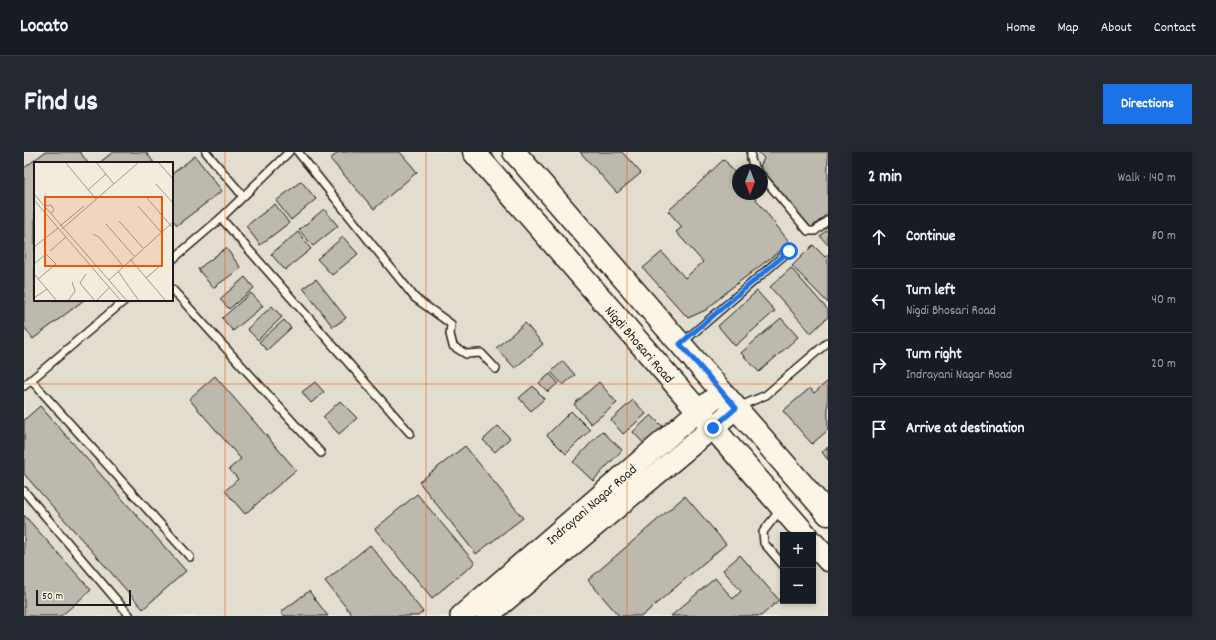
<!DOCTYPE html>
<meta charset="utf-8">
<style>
body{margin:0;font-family:Dekko,sans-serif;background:#242831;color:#f1f3f6}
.controls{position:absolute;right:12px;bottom:12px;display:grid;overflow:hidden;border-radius:0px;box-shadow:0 2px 6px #0003}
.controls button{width:36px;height:36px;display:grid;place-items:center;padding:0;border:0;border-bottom:1px solid #363941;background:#171b24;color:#f1f3f6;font:20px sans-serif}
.compass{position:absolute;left:708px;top:12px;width:36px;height:36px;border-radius:50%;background:#171b24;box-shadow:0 2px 6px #0003;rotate:180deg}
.scale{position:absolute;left:12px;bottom:10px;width:95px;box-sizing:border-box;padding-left:4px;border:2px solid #1c1c1c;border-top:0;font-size:11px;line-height:14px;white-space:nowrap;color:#1c1c1c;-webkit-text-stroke:3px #fcf5e5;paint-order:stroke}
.stop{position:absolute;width:12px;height:12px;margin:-9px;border:3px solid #1a73e8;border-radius:50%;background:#fff}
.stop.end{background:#1a73e8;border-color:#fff;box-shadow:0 1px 4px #0008}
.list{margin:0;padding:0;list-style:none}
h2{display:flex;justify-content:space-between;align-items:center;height:52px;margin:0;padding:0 16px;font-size:17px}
h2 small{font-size:13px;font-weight:400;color:#9ea1a6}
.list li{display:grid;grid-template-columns:26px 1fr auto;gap:12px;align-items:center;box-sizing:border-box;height:64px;padding:0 16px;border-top:1px solid #363941}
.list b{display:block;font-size:15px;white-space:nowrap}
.list p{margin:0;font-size:13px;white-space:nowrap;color:#9ea1a6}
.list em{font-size:13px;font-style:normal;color:#9ea1a6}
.icon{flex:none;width:22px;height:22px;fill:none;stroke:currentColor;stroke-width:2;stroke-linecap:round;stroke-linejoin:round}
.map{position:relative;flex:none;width:804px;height:464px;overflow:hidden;border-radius:0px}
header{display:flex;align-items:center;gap:24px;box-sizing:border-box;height:56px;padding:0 20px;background:#171b24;border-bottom:1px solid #363941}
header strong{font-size:19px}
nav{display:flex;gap:22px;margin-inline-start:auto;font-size:14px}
.intro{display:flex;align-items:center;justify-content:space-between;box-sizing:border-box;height:96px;padding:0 24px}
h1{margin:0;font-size:28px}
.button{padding:10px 18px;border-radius:0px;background:#1a73e8;color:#fff;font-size:14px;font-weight:700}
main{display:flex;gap:24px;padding:0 24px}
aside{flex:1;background:#171b24;border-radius:0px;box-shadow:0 2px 6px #0003}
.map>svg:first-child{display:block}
.built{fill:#e3ddcf;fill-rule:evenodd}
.building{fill:#beb9ae;stroke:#1c1c1c}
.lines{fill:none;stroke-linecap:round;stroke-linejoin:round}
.service-casing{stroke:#1c1c1c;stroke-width:10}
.secondary-casing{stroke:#1c1c1c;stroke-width:24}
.primary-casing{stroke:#1c1c1c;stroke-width:25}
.service{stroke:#fcf5e5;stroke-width:7}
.secondary{stroke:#fcf5e5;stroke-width:21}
.primary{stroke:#fcf5e5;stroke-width:22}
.route{stroke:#1a73e8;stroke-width:5}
.grid{fill:none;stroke:#e8590c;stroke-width:1;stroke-opacity:0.55}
.labels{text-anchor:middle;stroke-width:3;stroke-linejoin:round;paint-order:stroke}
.street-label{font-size:14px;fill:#1c1c1c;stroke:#fcf5e5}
.inset-road{fill:none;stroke:#9d9990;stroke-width:1}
.view{fill:#e8590c;fill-opacity:0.15;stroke:#e8590c;stroke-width:2}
.inset-edge{fill:none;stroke:#1c1c1c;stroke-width:2}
</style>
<header>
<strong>Locato</strong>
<nav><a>Home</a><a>Map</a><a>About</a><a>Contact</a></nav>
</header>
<div class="intro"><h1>Find us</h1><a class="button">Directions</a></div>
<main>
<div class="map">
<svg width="804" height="464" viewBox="0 0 804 464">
<rect width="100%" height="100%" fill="#f3ecdd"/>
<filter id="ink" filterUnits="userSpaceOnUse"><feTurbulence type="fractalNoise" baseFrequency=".025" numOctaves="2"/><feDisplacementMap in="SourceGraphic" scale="8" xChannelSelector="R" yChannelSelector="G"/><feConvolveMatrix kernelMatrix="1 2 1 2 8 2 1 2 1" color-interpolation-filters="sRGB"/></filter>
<g filter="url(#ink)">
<g class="built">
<path d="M0,0h437l335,383h-13v66h30v-47l15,17v45h-804zM11,11h137v137h-137z"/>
<path d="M495,0h309v356zM714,18h24v24h-24z"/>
</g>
<g class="building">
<path d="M21,0h35l8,11h-53v137h49l-51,39 -9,-12v-159z"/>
<path d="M89,0h33l8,11h-55z"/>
<path d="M315,0h61l17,20 -43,37 -44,-50z"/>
<path d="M556,0h42l19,21 -24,20z"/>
<path d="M734,0h70v61l-17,15 -51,-61 4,-9z"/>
<path d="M171,4l27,35 -45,34 -5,-6v-45z"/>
<path d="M700,7l14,18v17h14l38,49 -60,46 -24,21 -18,8 -45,-50 19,-16 23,26 18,-16 -27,-30 6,-5 -14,-16 27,-24z"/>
<path d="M277,29l15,18 -25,21 -15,-19z"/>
<path d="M251,52l14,19 -29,22 -14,-19z"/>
<path d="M300,57l14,17 -25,20 -14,-16z"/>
<path d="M804,77v16l-8,-9z"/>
<path d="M274,80l13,17 -26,21 -14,-16z"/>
<path d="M319,85l15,17 -26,21 -15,-16z"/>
<path d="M789,93l12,12 3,-3v49l-36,-37z"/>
<path d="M202,96l15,20 -28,20 -15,-19z"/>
<path d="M767,116l37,42v7l-17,16 -41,-46z"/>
<path d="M221,125l9,11 -25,21 -9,-10z"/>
<path d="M292,127l30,39 -13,9 -30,-39z"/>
<path d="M733,139l18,20 -40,35 -17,-20z"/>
<path d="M227,141l12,13 -30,25 -11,-13z"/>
<path d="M248,154l10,11 -24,23 -11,-11z"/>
<path d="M757,166l17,19 -39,35 -18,-19z"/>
<path d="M260,168l7,8 -24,22 -8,-8z"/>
<path d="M501,171l18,21 -28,24 -19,-20z"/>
<path d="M539,209l12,14 -12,10 -12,-13z"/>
<path d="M526,222l8,9 -10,9 -9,-9z"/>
<path d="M191,224l81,94 -51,44 -20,-23 13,-12 -9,-10 12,-10 -52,-60z"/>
<path d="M804,229v49l-16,14 -29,-33 27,-23 4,5z"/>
<path d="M291,230l9,10 -13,11 -9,-11z"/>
<path d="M575,230l18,21 -26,21 -17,-20z"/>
<path d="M509,234l11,13 -13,12 -12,-13z"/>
<path d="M609,248l13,14 -23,20 -12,-14z"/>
<path d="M316,249l17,17 -18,16 -16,-17z"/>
<path d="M16,254l146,165 -43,38 -119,-135v-54z"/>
<path d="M547,259l19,19 -24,24 -19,-19z"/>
<path d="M627,263l16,16 -19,17 -15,-16z"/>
<path d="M474,274l12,12 -15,14 -12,-12z"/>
<path d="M578,279l20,19 -29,31 -20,-19z"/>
<path d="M441,294l58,72 -47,36 -57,-72z"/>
<path d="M804,295v13l-6,-8z"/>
<path d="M393,342l58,69 -43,35 -57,-69z"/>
<path d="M661,344l41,48 -84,72h-23l-31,-36z"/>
<path d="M0,363l67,75 -30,26h-37z"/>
<path d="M346,393l53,67 -5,4h-65l-28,-35z"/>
<path d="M716,403l39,45 -18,16h-90l44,-38 18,21 8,-8 -18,-21z"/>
<path d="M285,439l19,25h-44l-3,-4z"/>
</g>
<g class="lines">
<g class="service-casing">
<g id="service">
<path d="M182,0l37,44"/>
<path d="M274,0l117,146 36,26 -1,10 3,12 13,8 15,-1 15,16"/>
<path d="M727,0c-1,8 1,12 6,18"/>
<path d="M738,24l46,55h7l13,-11"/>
<path d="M197,66l189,215"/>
<path d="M148,108l49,-42 68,-66"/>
<path d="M148,137l149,164"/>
<path d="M658,191l107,-92"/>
<path d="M7,228l159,177"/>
<path d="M0,234l101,-86"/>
<path d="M714,255l28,-12 62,-53"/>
<path d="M0,339l106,125"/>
<path d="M756,358l-17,22 1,11 19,22"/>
</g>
</g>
<g class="secondary-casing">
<g id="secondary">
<path d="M437,464l237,-205 24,-19"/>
<path d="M463,464l249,-208"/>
</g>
</g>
<g class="primary-casing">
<g id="primary">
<path d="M450,0l332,383"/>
<path d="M490,0l314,362"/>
<path d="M789,391l15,17"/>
</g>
</g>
<use href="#service" class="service"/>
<use href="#secondary" class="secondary"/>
<use href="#primary" class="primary"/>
</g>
</g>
<g class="lines" filter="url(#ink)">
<path class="route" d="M689,276l23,-20 -56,-64 109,-93"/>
</g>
<path class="grid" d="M201,0v464M402,0v464M603,0v464M0,232h804"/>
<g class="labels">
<g class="street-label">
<text transform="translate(616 192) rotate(49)" y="5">Nigdi Bhosari Road</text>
<text transform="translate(567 352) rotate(-41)" y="5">Indrayani Nagar Road</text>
</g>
</g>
<g transform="translate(10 10)">
<rect width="139" height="139" fill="#f3ecdd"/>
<path class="inset-road" d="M31,0l31,37M62,0l18,22M124,0l15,17M122,22l17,19M54,28l18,-16M0,32l93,107M112,35l27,31M0,38l87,101M11,44l6,-1 3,5 -3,3M104,44l23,26M85,59l24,27M72,62l28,32M26,64l24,-20M28,67l77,-67M59,72l6,3 24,29M0,85l24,-19M16,89l16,-14M96,97l36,42M0,102l12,-10 10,10 -18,15M84,109l21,30M0,112l23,27M52,112l-6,9 15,18M112,116l14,-12M75,118l64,-58M0,136l13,-9M34,139l7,-10 -3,-9M62,139l14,-14"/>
<path class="view" d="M11,35h117v69h-117z"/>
<rect width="139" height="139" class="inset-edge"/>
</g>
</svg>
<div class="controls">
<button>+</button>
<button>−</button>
</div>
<svg class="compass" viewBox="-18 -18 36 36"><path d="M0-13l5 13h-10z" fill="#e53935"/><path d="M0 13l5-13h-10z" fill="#9ea1a6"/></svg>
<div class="scale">50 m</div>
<div class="stop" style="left:765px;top:99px"></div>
<div class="stop end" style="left:689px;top:276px"></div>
</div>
<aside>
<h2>2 min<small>Walk · 140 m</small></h2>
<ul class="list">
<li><svg class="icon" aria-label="ahead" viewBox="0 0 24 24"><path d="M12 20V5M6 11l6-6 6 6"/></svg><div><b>Continue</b></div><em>80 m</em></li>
<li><svg class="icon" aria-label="left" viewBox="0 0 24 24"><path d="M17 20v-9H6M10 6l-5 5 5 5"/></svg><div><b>Turn left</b><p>Nigdi Bhosari Road</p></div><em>40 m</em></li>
<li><svg class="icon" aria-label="right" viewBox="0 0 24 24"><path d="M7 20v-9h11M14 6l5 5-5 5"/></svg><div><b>Turn right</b><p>Indrayani Nagar Road</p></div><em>20 m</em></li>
<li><svg class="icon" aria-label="arrive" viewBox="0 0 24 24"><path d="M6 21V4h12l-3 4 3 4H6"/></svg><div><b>Arrive at destination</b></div></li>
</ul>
</aside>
</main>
